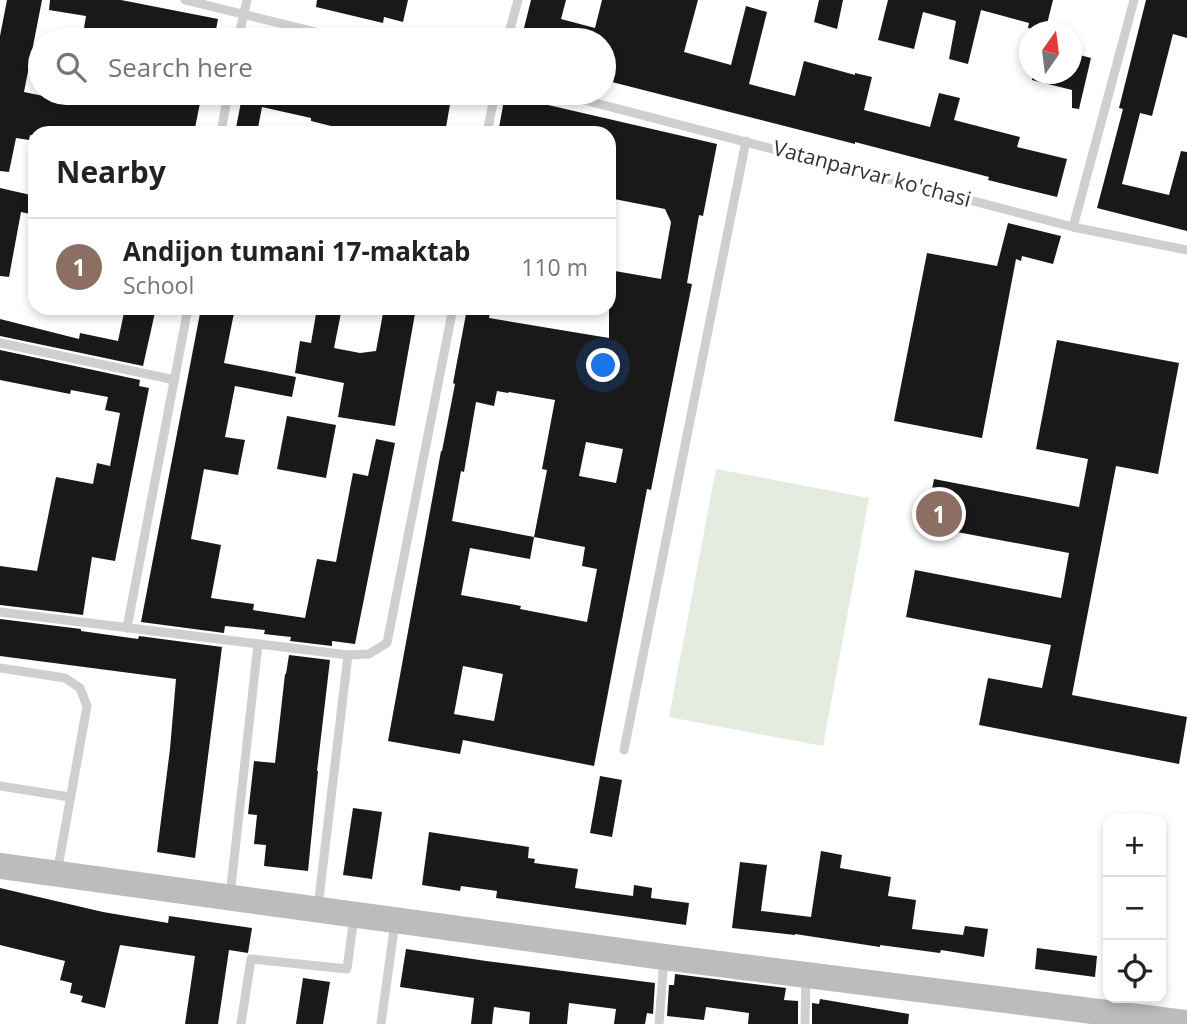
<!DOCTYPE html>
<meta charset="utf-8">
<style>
body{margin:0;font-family:"Open Sans",sans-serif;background:#f2f2f2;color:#222}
.controls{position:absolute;right:21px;bottom:21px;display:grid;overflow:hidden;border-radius:14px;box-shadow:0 4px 10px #0003}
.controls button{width:63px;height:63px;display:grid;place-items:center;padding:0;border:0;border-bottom:2px solid #e0e0e0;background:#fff;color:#222;font:35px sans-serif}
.compass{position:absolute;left:1019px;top:21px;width:63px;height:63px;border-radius:50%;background:#fff;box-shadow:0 4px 10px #0003;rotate:14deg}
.you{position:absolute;left:604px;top:366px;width:24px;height:24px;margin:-18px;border:5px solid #fff;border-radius:50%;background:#1a73e8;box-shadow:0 0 0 10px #1a73e833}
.badge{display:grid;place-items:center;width:46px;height:46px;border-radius:50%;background:#ea580c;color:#fff;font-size:23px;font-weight:700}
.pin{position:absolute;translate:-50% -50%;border:4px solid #fff;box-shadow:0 2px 7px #0006}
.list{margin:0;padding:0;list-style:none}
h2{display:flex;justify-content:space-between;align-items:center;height:91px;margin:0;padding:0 28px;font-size:30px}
h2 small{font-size:23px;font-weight:400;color:#767676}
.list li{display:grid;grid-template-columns:46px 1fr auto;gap:21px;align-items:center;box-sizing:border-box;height:98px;padding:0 28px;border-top:2px solid #e0e0e0}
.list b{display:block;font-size:26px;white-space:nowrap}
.list p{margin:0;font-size:23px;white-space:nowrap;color:#767676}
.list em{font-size:23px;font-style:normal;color:#767676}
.icon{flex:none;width:38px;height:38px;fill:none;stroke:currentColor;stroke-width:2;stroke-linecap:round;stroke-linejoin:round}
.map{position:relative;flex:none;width:1187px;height:1024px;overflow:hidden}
.search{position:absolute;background:#fff;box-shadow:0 4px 10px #0003;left:28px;top:28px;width:588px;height:77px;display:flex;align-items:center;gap:18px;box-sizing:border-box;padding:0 24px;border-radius:38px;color:#767676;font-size:26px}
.panel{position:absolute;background:#fff;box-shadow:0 4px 10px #0003;left:28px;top:126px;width:588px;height:189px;border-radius:21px}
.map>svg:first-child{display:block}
.green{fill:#e4ebdf}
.building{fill:#191919;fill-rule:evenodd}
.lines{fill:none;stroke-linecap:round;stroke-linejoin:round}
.lane{stroke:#cfcfcf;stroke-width:9}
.secondary{stroke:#bcbcbc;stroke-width:26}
.labels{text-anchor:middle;stroke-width:7;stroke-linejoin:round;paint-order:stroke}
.street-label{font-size:21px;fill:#323232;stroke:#fff}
</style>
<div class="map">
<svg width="1187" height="1024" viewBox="0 0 1187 1024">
<rect width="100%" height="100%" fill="#fff"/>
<path class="green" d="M716,469l153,29 -46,248 -154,-29z"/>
<g class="building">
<path d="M7,0h35l-18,92 43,9 1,-8h134l-8,40h-123l-17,-3 -1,3h-18v3l-5,-1 -1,5 -13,-2 -7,34 -9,-1v-135z"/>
<path d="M50,0h71l97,19 -4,21h-132l4,-24 -37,-6z"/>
<path d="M317,0h91l-5,22 -19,-5 -1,6 -67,-16z"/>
<path d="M531,0h35l-5,19 34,9 7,-28h96l-14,52 47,13 15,-59 21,6 -18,72 46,12 9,-35 51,14v-2l17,4 -8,33 66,17 9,-34 21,5 -6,22 66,17 -3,10 50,12 -10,38 -69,-17 1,-3 -134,-35v2l-251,-64v-40h-83z"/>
<path d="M819,0h24l-6,29 -23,-7z"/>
<path d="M888,0h165l-8,32 -17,-4 1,-5 -48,-13 -13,54 -19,-5 7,-38 -33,-9 -9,37 -36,-9z"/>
<path d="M1146,0h41v38l-14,-4 -21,82 -12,-3 -18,71 47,11 12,-44 6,1v79l-90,-23 26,-99 -4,-1z"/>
<path d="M1072,53l19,5 -12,51 -7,-1v-18l-40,-10v-6h40z"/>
<path d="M235,93h217l-7,40h-111l1,-6 -24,-6v-3l-49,-11 -5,26h-22l6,-31 -7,-2z"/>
<path d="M505,95l212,49 -14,72 -4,-1 -12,68 5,1 -41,206 -4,-1 -53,277 -131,-26 -3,14 -72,-13 53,-290h1l13,-67 -2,-1 13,-69h2l2,-6h21l-2,10 120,20v-68l52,9 10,-57 -6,-13 -56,-11v-65h-111zM497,391l11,2 1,-1 46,8 -13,69 5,1 -13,67 51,10 -3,19 15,3 -10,53 -67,-13 1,-3 -60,-11 9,-47 60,11 4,-22 -82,-16 9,-50 3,1 12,-70 18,4zM586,442l37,7 -7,34 -37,-7zM463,666l40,8 -9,47 -40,-7z"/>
<path d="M0,188l35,8v19l-14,-3 -12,65 -9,-1z"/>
<path d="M1008,223l53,13 -8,28 -31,-8 -1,5 -5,-2 -34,179 -88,-17 33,-168 70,13z"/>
<path d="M125,308h31l-13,58 -143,-30v-17l79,20 1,-6 38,8z"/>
<path d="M201,308h34l-11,55 72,14 -4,20 -57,-11 -10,51 20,3 -7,35 -34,-6 -13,70 30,6 -10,53 43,6 -1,6 52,8 12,-59 19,3 17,-89 15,3 8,-37 19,4 -40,201 -23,-3v5l-42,-5 1,-4 -27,-3 1,-4 -40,-4 -1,7 -83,-11z"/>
<path d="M317,308h25l-8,40 26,5 16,-2 8,-43h32l-21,118 -57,-9 6,-34 -49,-10 5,-32 11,2z"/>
<path d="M1057,340l122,23 -21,111 -42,-8 -44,229 115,22 -8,47 -200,-39 9,-47 54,10 9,-43 -145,-28 9,-47 146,28 8,-45 -144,-27 9,-47 145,28 9,-48 -52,-10z"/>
<path d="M0,350l140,30 -1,6 10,2 -34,173 -23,-4 -9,58 -83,-10v-39l37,5 19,-94 37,7 4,-21 13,3 10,-53 -15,-3 3,-13 -37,-7 -1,4 -70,-14z"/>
<path d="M287,416l49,9 -10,53 -49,-9z"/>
<path d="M0,619l81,10v2l57,8 1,-3 83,11 -27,211 -38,-6 13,-103 6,-70 -176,-23z"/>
<path d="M289,655l41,5 -13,111h1l-10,100 -44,-5 2,-21 -12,-1 3,-29 -9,-1 6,-53 21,2 10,-89h1z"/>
<path d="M600,776l22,4 -10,57 -22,-4z"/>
<path d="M353,808l29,4 -10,67 -29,-4z"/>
<path d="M429,832l100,15 -1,11 7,1 -1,4 44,6 -3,19 58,8 1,-11 18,3 -1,10 38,5 -3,22 -190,-27 1,-7 -36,-5 -1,5 -38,-6z"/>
<path d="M821,851l21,4 -2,13 51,9 -3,19 28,4 -4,29 51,6 2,-9 23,3 -4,28 -43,-7 -1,3 -60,-8v2l-85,-13v1l-63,-7 8,-66 27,3 -6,46 50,6z"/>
<path d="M0,888l103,24 65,11 1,-7 83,12 -4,25 -19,-3 -11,74h-33l10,-68 -75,-11 -15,63 -24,-6 2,-6 -13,-3 2,-10 -12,-3 5,-19 -65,-16z"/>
<path d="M1037,948l60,8 -2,21 -60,-8z"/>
<path d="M406,949l80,12 169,22 -2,31 -6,-1 -2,11h-31l2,-15 -47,-6 -2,21h-38l1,-12 -36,-5 -2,17h-21l3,-26 -74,-11z"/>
<path d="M675,974l111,14 -2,12 14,1v23h-50l1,-11 -43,-6 -2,13 -37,-4 2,-31h5z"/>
<path d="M303,978l27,4 -7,42h-27z"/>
<path d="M820,999l89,15 -1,10h-96v-21l7,1z"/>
</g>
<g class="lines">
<g class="lane">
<path d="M185,0l163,40"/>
<path d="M238,40l9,-40"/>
<path d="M507,40l11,-40"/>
<path d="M557,93l516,134 114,23"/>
<path d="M221,133l7,-40"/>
<path d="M487,133l8,-40"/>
<path d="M1073,227l61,-227"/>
<path d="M0,343l175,37"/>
<path d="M0,612l348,43 21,-1 18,-11 66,-335"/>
<path d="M127,628l61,-320"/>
<path d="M0,668l65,10 15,10 7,18 -30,167"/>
<path d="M624,750l122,-609"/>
<path d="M0,786l70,11"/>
<path d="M230,896l28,-252"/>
<path d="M318,907l30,-252"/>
<path d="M241,1024l10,-65 96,10 7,-53"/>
<path d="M381,1024l14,-102"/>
<path d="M659,1024l5,-65"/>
<path d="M805,1024l1,-48"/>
</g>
<path class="secondary" d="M0,866l664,91 523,66"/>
</g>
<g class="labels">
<g class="street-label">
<text transform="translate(872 174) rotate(15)" y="7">Vatanparvar ko'chasi</text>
</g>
</g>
</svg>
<div class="controls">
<button>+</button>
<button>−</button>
<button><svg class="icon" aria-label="locate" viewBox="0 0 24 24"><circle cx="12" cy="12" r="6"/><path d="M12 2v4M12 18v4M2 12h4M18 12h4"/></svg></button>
</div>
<svg class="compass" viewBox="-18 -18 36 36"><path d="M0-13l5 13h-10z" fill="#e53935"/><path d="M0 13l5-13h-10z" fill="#767676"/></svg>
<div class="you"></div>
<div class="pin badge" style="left:939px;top:514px;background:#8d6e63">1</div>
<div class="search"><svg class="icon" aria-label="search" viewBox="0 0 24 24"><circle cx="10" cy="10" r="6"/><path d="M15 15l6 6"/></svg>Search here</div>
<section class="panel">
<h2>Nearby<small></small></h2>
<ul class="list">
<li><span class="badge" style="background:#8d6e63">1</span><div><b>Andijon tumani 17-maktab</b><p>School</p></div><em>110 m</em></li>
</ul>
</section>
</div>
